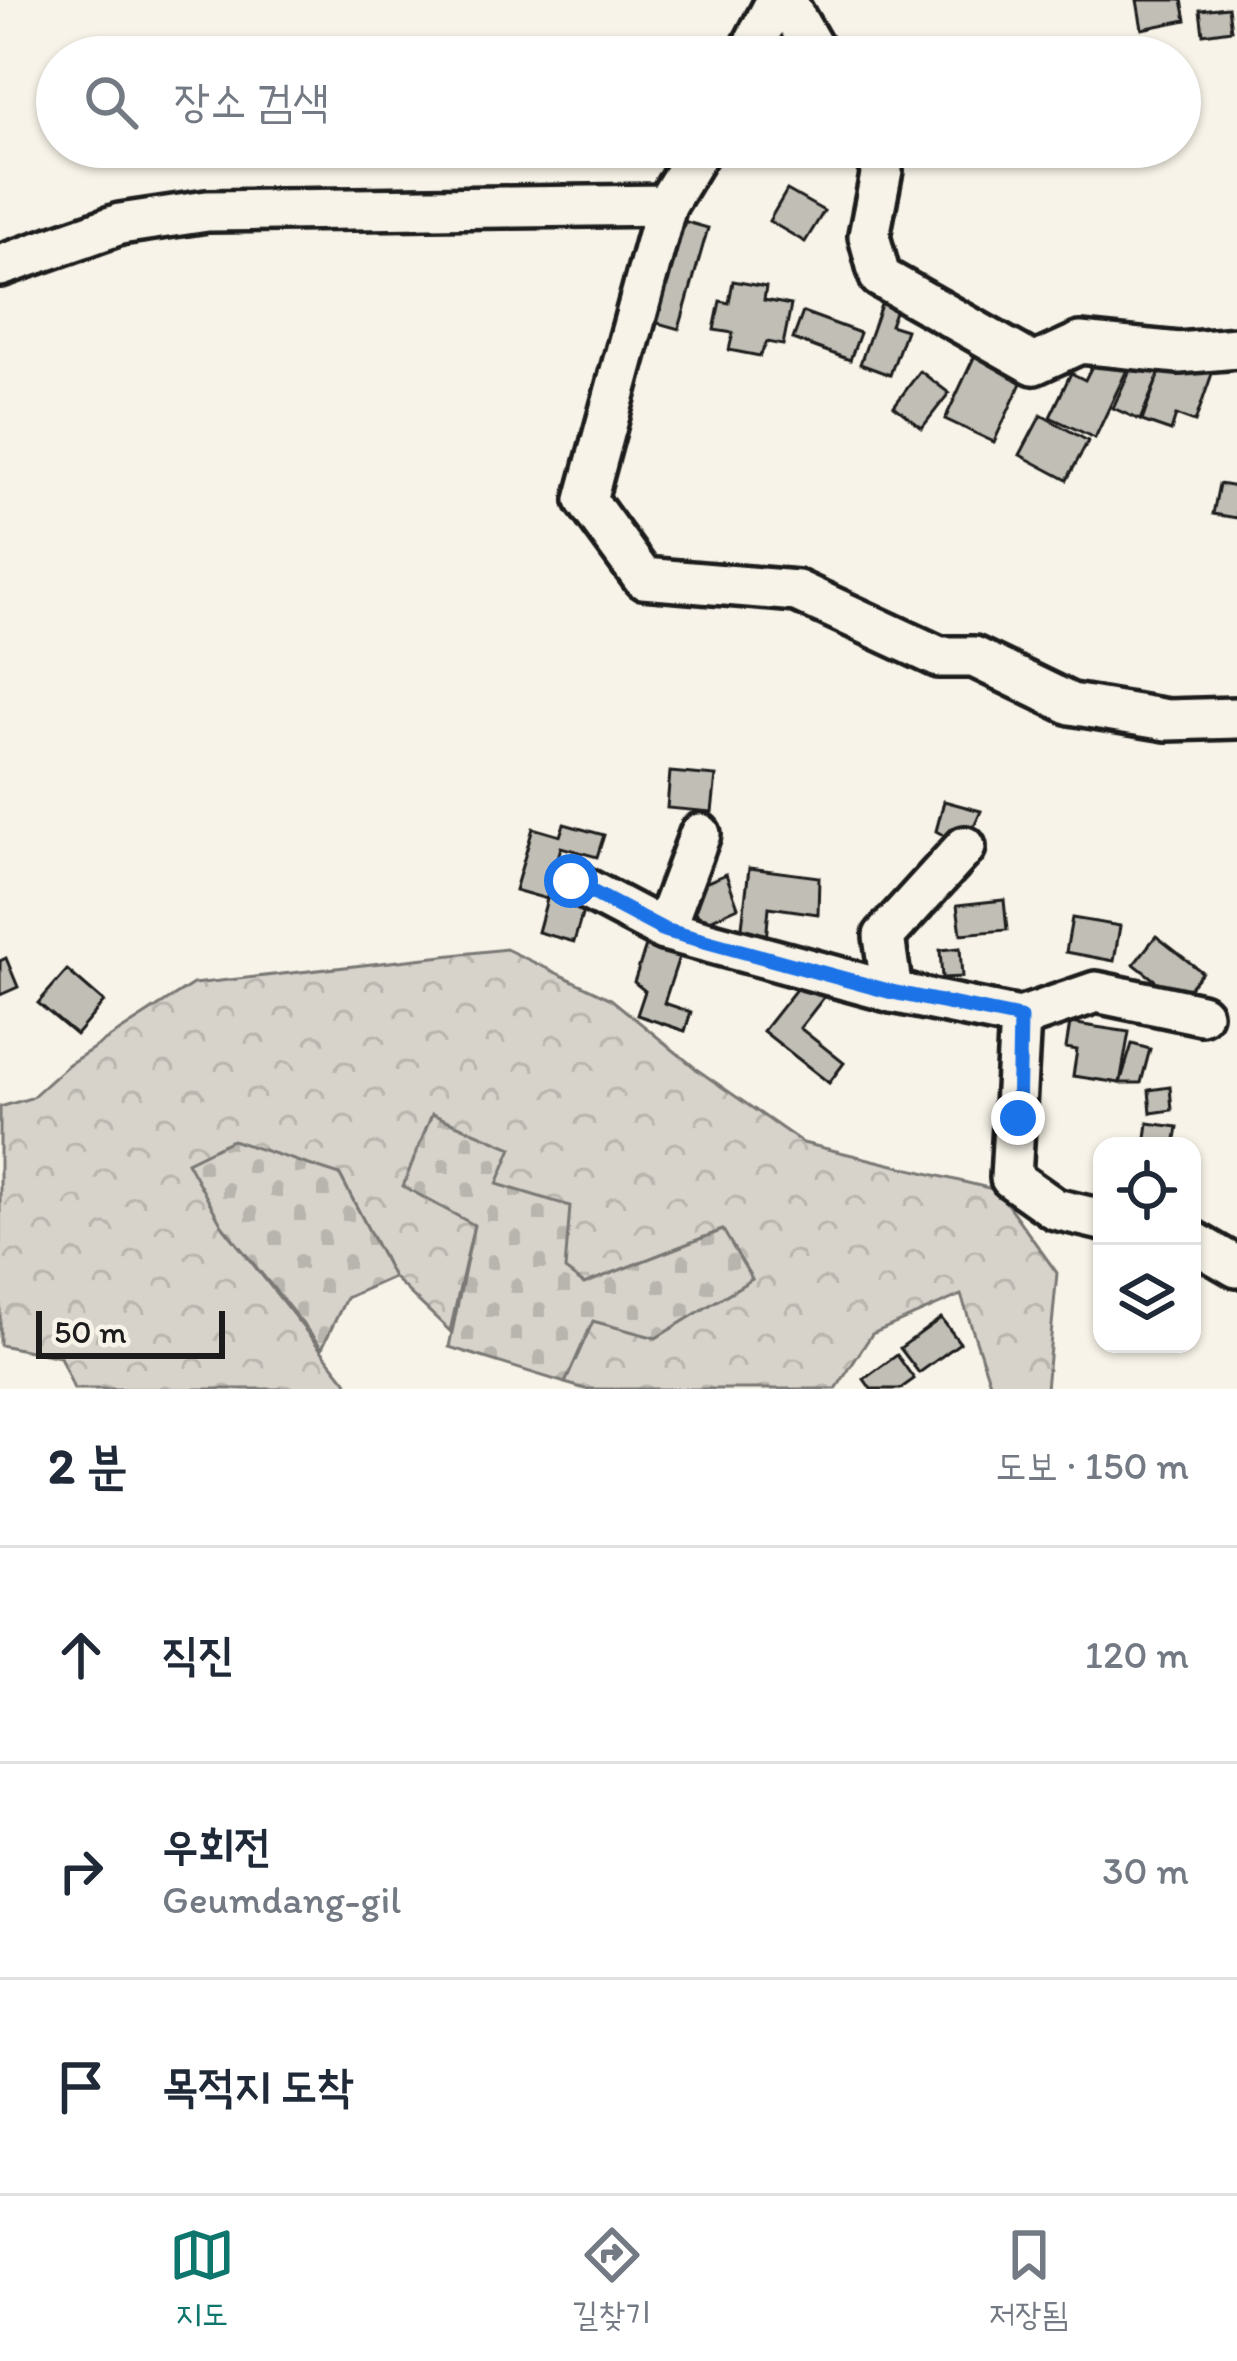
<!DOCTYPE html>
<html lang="ko">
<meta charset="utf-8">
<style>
body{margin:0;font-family:Itim,"Poor Story",sans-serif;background:#f2f2f3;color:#1f2937}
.controls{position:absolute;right:36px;bottom:36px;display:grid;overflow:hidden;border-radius:24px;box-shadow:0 3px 9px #0004}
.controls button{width:108px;height:108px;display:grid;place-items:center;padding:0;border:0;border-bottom:3px solid #e0e1e3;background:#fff;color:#1f2937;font:60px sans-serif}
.scale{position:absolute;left:36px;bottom:30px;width:189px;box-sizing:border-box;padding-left:12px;border:6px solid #1c1c1c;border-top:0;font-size:33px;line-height:42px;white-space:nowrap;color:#1c1c1c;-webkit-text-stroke:9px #f7f3e8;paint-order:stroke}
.stop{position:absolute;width:36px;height:36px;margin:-27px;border:9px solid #1a73e8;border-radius:50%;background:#fff}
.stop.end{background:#1a73e8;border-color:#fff;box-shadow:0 3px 12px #0008}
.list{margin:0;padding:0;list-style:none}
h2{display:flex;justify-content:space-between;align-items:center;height:156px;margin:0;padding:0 48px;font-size:51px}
h2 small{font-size:39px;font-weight:400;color:#747a83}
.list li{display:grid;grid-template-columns:78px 1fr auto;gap:36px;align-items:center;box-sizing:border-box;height:216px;padding:0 48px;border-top:3px solid #e0e1e3}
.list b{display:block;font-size:45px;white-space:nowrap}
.list p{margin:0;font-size:39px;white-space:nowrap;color:#747a83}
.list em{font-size:39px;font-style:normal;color:#747a83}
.icon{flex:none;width:66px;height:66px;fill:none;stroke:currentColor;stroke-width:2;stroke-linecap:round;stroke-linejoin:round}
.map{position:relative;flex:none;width:1237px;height:1389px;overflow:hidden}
.search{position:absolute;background:#fff;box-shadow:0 3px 9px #0004;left:36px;right:36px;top:36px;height:132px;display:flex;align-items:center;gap:30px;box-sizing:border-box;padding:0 42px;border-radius:66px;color:#747a83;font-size:45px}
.sheet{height:804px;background:#fff}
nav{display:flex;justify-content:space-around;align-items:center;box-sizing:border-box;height:168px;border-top:3px solid #e0e1e3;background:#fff;font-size:33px;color:#747a83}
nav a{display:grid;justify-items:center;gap:6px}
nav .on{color:#0f766e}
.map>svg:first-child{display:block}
.forest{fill:url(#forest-crowns);stroke:#7a7874;stroke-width:3}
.cemetery{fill:url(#cemetery-stones);stroke:#7a7874;stroke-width:3}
.building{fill:#c0beb5;stroke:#1c1c1c;stroke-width:3}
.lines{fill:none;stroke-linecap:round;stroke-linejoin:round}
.minor-casing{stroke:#1c1c1c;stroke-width:48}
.minor{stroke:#f7f3e8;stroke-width:39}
.route{stroke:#1a73e8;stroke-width:15}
</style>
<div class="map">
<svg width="1237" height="1389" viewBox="0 0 1237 1389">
<defs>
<pattern id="forest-crowns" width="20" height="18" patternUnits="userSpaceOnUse" patternTransform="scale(3)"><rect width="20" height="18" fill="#d7d3cb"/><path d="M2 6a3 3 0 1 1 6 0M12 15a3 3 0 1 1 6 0" fill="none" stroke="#b8b5ae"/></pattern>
<pattern id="cemetery-stones" width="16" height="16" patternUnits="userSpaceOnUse" patternTransform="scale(3)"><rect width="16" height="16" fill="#d7d3cb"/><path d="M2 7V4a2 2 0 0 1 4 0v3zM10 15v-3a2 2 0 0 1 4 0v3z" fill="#b8b5ae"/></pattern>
</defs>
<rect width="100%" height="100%" fill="#f7f3e8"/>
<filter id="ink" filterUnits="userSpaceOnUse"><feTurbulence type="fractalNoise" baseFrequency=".00833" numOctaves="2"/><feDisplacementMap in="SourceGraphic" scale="24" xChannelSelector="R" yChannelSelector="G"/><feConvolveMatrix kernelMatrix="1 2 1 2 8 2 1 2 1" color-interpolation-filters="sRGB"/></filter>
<g filter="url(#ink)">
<path class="forest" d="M506,949l105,50 88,72 104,72 194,47 60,83 -11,116h-54l-31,-94 -89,39 -36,55h-251l-20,-6 28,-62 63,17 96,-59 -30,-49 -137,54 -111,-59 -24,106 -57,-54 -53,-102 -118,50 130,164h-278l-14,-32 -60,-12v-238l31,-9 38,-34 124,-80z"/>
<g class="cemetery">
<path d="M432,1114l80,34 -15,36 73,22 -5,64 19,14 139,-54 29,49 -96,59 -63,-17 -28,62 -116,-36 25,-122 -71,-39z"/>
<path d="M232,1140l108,35 53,102 -47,21 -24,50 -100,-123 -35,-63z"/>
</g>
<g class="building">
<path d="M1137,0h45l4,20 -44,9z"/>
<path d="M1228,7l3,23 -28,4 -3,-24z"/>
<path d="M787,190l37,21 -19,31 -36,-21z"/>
<path d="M669,217l39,11 -29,101 -39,-11z"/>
<path d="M733,281l33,6 -2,13 27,5 -8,40 -16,-3 -7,14 -31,-6 4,-17 -19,-3 6,-29 9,2z"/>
<path d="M883,299l15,5 -8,21 16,5 -16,45 -30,-11z"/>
<path d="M803,312l57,21 -10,27 -57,-21z"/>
<path d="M976,353l45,30 -27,59 -49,-23z"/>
<path d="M1166,354l47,17 -18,51 -19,-7 -5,16 -29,-10z"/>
<path d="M1097,356l30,14 -32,68 -45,-21 21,-44 14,7z"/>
<path d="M1135,359l26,11 -21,50 -27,-12z"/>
<path d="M920,371l29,22 -27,35 -28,-22z"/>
<path d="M1041,415l47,26 -21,39 -47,-25z"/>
<path d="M1219,484l18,3v31l-24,-4z"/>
<path d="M670,772l46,4 -4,36 -45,-4z"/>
<path d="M944,801l37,10 -16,36 -29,-16z"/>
<path d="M564,824l40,11 -7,22 -36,-10 -14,50 37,11 -10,34 -36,-10 9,-33 -32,-9 18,-62 27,8z"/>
<path d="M749,868l70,9 -1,37 -49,-7 -4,45 -25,-8z"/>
<path d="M726,874l12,33 -37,17 -13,-34z"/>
<path d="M1004,900l3,30 -46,4 -4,-29z"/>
<path d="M1072,918l48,8 -6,35 -48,-9z"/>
<path d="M1156,936l46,36 -22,28 -46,-36z"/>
<path d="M649,937l33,11 -18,55 27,9 -6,19 -48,-16 8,-24 -11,-9z"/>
<path d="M960,948l2,29 -20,1 -2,-28z"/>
<path d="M6,958l12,29 -18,8v-34z"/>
<path d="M67,970l37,32 -28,33 -38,-32z"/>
<path d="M804,979l21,17 -25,32 44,35 -15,20 -66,-52z"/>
<path d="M1070,1023l59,9 -9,51 -47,-7 4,-26 -11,-2z"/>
<path d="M1132,1044l18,5 -9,34h-21z"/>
<path d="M1170,1087l2,23 -21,3 -2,-23z"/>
<path d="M1148,1123l30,4 -3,19h-30z"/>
<path d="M941,1318l19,25 -41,30 -19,-25z"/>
<path d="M897,1355l17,24 -14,10h-29l-7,-10z"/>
</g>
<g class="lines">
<g class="minor-casing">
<g id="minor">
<path d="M785,0l33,57"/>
<path d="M747,57l30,-57"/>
<path d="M869,147l13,23 -13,66 11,41 154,87 46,-21 99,10 58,-5"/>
<path d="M666,205l-80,295 57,78 154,13 142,66h35l97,47 96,16 70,-2"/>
<path d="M0,266l120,-42 87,-13 459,-6 35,-58"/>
<path d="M571,881l93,49 228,62 128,26 76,-26 105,22"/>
<path d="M664,930l36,-96"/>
<path d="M892,992l-8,-56 81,-89"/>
<path d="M1020,1018l-9,160 44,31 47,11"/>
<path d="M1192,1241l45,26"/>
</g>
</g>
<use href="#minor" class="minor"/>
</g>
</g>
<g class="lines" filter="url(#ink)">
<path class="route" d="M571,881l93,49 228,62 128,26 -2,100"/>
</g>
</svg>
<div class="controls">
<button><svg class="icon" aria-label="locate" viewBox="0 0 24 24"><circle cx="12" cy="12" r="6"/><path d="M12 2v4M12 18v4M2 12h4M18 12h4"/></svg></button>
<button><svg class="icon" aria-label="layers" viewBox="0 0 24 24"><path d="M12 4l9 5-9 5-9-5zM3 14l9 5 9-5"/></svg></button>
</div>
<div class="scale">50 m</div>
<div class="stop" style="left:571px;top:881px"></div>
<div class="stop end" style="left:1018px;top:1118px"></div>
<div class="search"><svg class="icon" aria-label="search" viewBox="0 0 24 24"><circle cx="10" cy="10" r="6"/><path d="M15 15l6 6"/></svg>장소 검색</div>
</div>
<section class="sheet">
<h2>2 분<small>도보 · 150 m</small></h2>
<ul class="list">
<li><svg class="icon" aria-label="ahead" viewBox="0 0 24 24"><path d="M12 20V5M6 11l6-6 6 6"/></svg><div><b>직진</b></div><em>120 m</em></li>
<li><svg class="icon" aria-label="right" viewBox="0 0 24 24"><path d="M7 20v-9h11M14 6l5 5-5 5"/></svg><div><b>우회전</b><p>Geumdang-gil</p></div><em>30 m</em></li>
<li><svg class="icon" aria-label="arrive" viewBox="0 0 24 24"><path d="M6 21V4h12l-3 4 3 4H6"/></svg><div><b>목적지 도착</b></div></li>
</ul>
</section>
<nav>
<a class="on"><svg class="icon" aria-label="map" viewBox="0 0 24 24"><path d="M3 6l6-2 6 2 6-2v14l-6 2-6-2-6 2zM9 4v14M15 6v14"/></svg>지도</a>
<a><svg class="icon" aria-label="directions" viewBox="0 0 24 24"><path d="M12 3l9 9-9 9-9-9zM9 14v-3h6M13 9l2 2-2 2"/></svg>길찾기</a>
<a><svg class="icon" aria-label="saved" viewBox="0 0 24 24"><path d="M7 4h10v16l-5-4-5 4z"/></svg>저장됨</a>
</nav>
